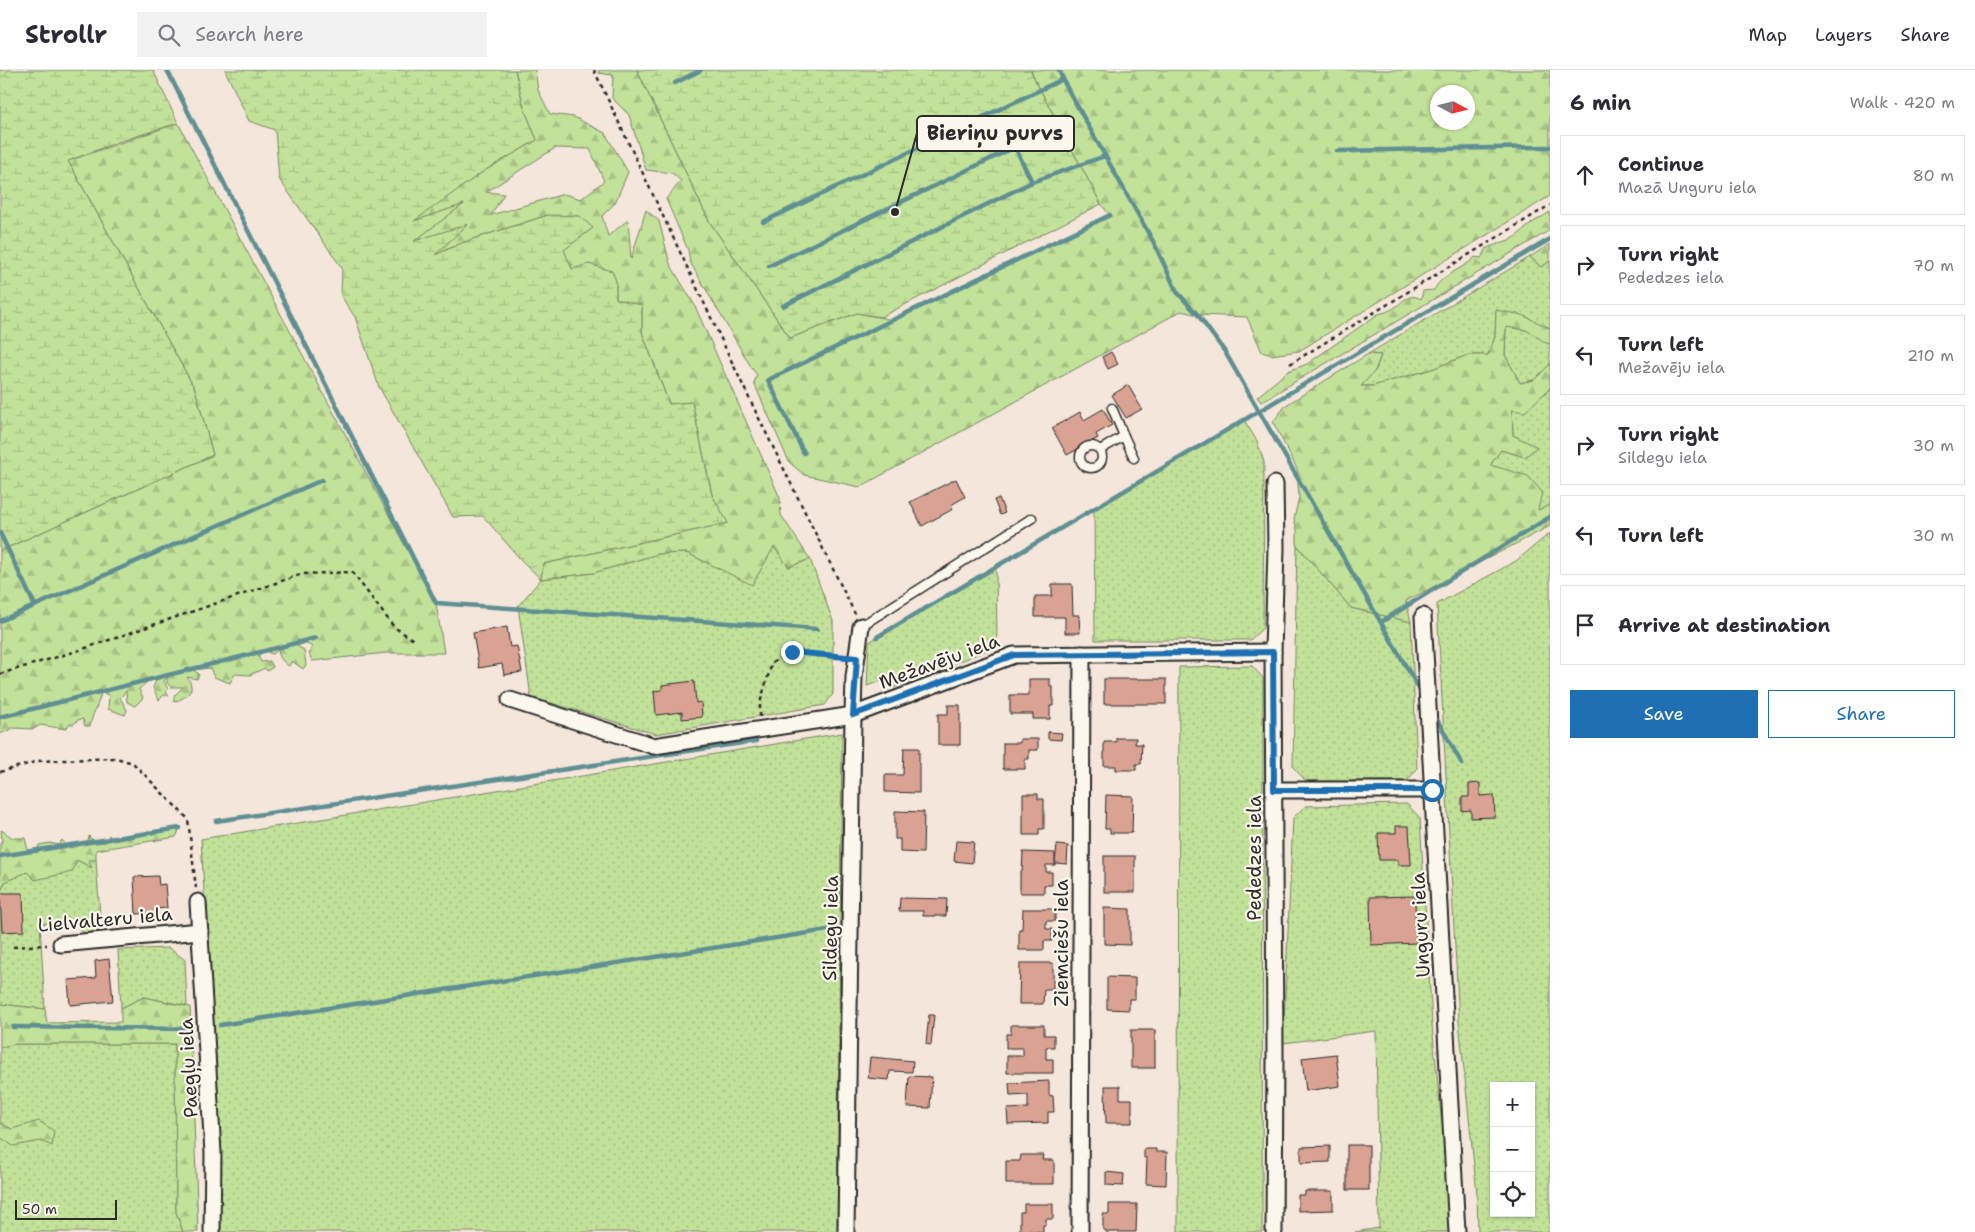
<!DOCTYPE html>
<meta charset="utf-8">
<style>
body{margin:0;font-family:"Shantell Sans",sans-serif;background:#f2f2f3;color:#2b2b33}
.controls{position:absolute;right:15px;bottom:15px;display:grid;overflow:hidden;border-radius:0px;box-shadow:0 1px 4px #0004}
.controls button{width:45px;height:45px;display:grid;place-items:center;padding:0;border:0;border-bottom:1px solid #e1e1e2;background:#fff;color:#2b2b33;font:25px sans-serif}
.compass{position:absolute;left:1430px;top:15px;width:45px;height:45px;border-radius:50%;background:#fff;box-shadow:0 1px 4px #0004;rotate:97deg}
.scale{position:absolute;left:15px;bottom:12px;width:102px;box-sizing:border-box;padding-left:5px;border:2px solid #2b2b2b;border-top:0;font-size:14px;line-height:18px;white-space:nowrap;color:#2b2b2b;-webkit-text-stroke:4px #fbf7ec;paint-order:stroke}
.stop{position:absolute;width:15px;height:15px;margin:-11px;border:4px solid #1f6fb2;border-radius:50%;background:#fff}
.stop.end{background:#1f6fb2;border-color:#fff;box-shadow:0 1px 5px #0008}
.list{margin:0;padding:0;list-style:none}
h2{display:flex;justify-content:space-between;align-items:center;height:65px;margin:0;padding:0 20px;font-size:21px}
h2 small{font-size:16px;font-weight:400;color:#7c7c81}
.list li{display:grid;grid-template-columns:32px 1fr auto;gap:15px;align-items:center;box-sizing:border-box;height:80px;margin:0 10px 10px;padding:0 10px;border:1px solid #e1e1e2;border-radius:0px}
.list b{display:block;font-size:19px;white-space:nowrap}
.list p{margin:0;font-size:16px;white-space:nowrap;color:#7c7c81}
.list em{font-size:16px;font-style:normal;color:#7c7c81}
.actions{display:flex;gap:10px;padding:15px 20px}
.actions a{flex:1;padding:11px 0;border:1px solid #1f6fb2;border-radius:0px;text-align:center;font-size:18px;color:#1f6fb2}
.actions .main{background:#1f6fb2;color:#fff}
.icon{flex:none;width:28px;height:28px;fill:none;stroke:currentColor;stroke-width:2;stroke-linecap:round;stroke-linejoin:round}
.map{position:relative;flex:none;width:1550px;height:1162px;overflow:hidden}
header{display:flex;align-items:center;gap:30px;box-sizing:border-box;height:70px;padding:0 25px;background:#fff;border-bottom:1px solid #e1e1e2}
header strong{font-size:24px}
nav{display:flex;gap:28px;margin-inline-start:auto;font-size:18px}
.search{width:350px;height:45px;background:#f2f2f3;display:flex;align-items:center;gap:12px;box-sizing:border-box;padding:0 18px;border-radius:0px;color:#7c7c81;font-size:19px}
main{display:flex}
aside{flex:1;background:#fff}
.map>svg:first-child{display:block}
.grass{fill:url(#grass-dots);stroke:#768662;fill-rule:evenodd}
.forest{fill:url(#forest-firs);stroke:#768662;fill-rule:evenodd}
.wetland{fill:url(#wetland-marsh);stroke:#768662}
.lines{fill:none;stroke-linecap:round;stroke-linejoin:round}
.stream{stroke:#5e8f92;stroke-width:4.5}
.building{fill:#daa293;stroke:#2b2b2b}
.service-casing{stroke:#2b2b2b;stroke-width:11}
.minor-casing{stroke:#2b2b2b;stroke-width:19}
.path{stroke:#2b2b2b;stroke-width:2.5;stroke-dasharray:4 4;stroke-linecap:butt}
.service{stroke:#fbf7ec;stroke-width:8}
.minor{stroke:#fbf7ec;stroke-width:15}
.route{stroke:#1f6fb2;stroke-width:6}
.labels{text-anchor:middle;stroke-width:4.5;stroke-linejoin:round;paint-order:stroke}
.street-label{font-size:19px;fill:#2b2b2b;stroke:#fbf7ec}
.leader{fill:none;stroke:#2b2b2b;stroke-width:2}
.callout-dot{fill:#2b2b2b;stroke:#fbf7ec;stroke-width:2}
.callout{fill:#fbf7ec;stroke:#2b2b2b;stroke-width:2}
.callout-label{font-size:20px;text-anchor:middle;font-weight:bold;fill:#2b2b2b}
</style>
<header>
<strong>Strollr</strong>
<div class="search"><svg class="icon" aria-label="search" viewBox="0 0 24 24"><circle cx="10" cy="10" r="6"/><path d="M15 15l6 6"/></svg>Search here</div>
<nav><a>Map</a><a>Layers</a><a>Share</a></nav>
</header>
<main>
<div class="map">
<svg width="1550" height="1162" viewBox="0 0 1550 1162">
<defs>
<pattern id="grass-dots" width="8" height="8" patternUnits="userSpaceOnUse" patternTransform="scale(1.25)"><rect width="8" height="8" fill="#c2e199"/><path d="M2 2h.1M6 6h.1" fill="none" stroke="#a7c184" stroke-width="1.8" stroke-linecap="round"/></pattern>
<pattern id="forest-firs" width="22" height="20" patternUnits="userSpaceOnUse" patternTransform="scale(1.25)"><rect width="22" height="20" fill="#c2e199"/><path d="M5 1l3.5 6h-7zM16 11l3.5 6h-7z" fill="#a7c184"/></pattern>
<pattern id="wetland-marsh" width="20" height="14" patternUnits="userSpaceOnUse" patternTransform="scale(1.25)"><rect width="20" height="14" fill="#c2e199"/><path d="M1 5h8M5 5V1M11 12h8M15 12V8" fill="none" stroke="#a7c184"/></pattern>
</defs>
<rect width="100%" height="100%" fill="#f4e6da"/>
<filter id="ink" filterUnits="userSpaceOnUse"><feTurbulence type="fractalNoise" baseFrequency=".02" numOctaves="2"/><feDisplacementMap in="SourceGraphic" scale="10" xChannelSelector="R" yChannelSelector="G"/><feConvolveMatrix kernelMatrix="1 2 1 2 8 2 1 2 1" color-interpolation-filters="sRGB"/></filter>
<g filter="url(#ink)">
<g class="grass">
<path d="M1530,187l11,10 9,-6v67l-54,-18 -1,27 -7,18h-20l-36,14 -59,17h-13l15,-15 6,-16 -13,-1z"/>
<path d="M1506,256l20,4 24,13v21l-16,16 -14,3 -15,-28z"/>
<path d="M1550,318v117l-13,6 -47,-46 11,-15 24,7 11,-10 -23,-12 -1,-25 34,-17z"/>
<path d="M1244,350l13,21 7,21 -1,166 -13,12h-155l-1,-132z"/>
<path d="M1550,463v699h-72l-1,-38 -18,-172 -22,-418 79,-43zM1494,1016h37v127h-37z"/>
<path d="M1297,475l54,63 60,14 6,147 -10,12h-101l-13,-14z"/>
<path d="M774,477l15,20 21,-8 23,62v73l-8,11 -169,29 -125,-37 -13,-91 23,-27 52,-6 65,-19 29,-1 29,14z"/>
<path d="M996,497l1,79 -104,42 -5,-9 -21,7 2,-44z"/>
<path d="M1252,596l11,12 -1,554h-84l1,-565z"/>
<path d="M842,663l-5,499h-619l-5,-187 -12,-206z"/>
<path d="M1407,734l13,14 12,207 18,180v27h-95l24,-4 -3,-197 -93,12 10,-225 12,-12z"/>
<path d="M88,789l8,1 5,71 -17,2 -13,-12 -31,3 5,85 -45,-5v-115h2l3,-7 22,-10 50,-12 14,7z"/>
<path d="M169,878l16,12 2,46 -43,-9 -23,11 -3,-58z"/>
<path d="M16,974h159l1,168 7,20h-183v-185z"/>
</g>
<g class="forest">
<path d="M515,0h20l3,20 12,24 24,3 31,16 23,39 -13,31 -13,13 6,20 20,-16 3,39 15,-49 13,11 11,43 24,40 86,194 1,17 29,44 -21,8 -15,-20 -22,38 -65,-32 -29,1 -65,19 -52,6 2,-15 184,-41 -15,-28 -20,-93 -23,2 -27,-72v-26l-26,-7v-18l-44,-12 -24,-54 -84,27 -31,14 34,-31 -55,17 50,-37 -51,17 73,-51 53,-31 -13,-32zM555,78l35,1 14,32 -23,18 -17,-5 -73,21 13,-21 -18,-2z"/>
<path d="M599,0h38l72,151 81,117 67,-25 37,7 216,-105 -9,-11 -65,-122 -5,-12h519v126l-251,155 -28,4 -9,-3 -15,-35 -49,-2 -17,-4 -321,176 -56,-12 -15,-13 -35,-79 3,-8 -6,-8 -61,-105 -2,-12 -22,-51 15,-18 -9,-8 -26,-3 -17,-55 -17,-17 1,-23 -14,-2zM1438,22h30v30h-30z"/>
<path d="M178,53l258,480 8,50h-58l-74,8 -3,-8 3,-6 -6,-4 -9,3 7,4 2,15 -3,4 -11,-8 -3,5c-6,-4 -10,-8 -11,-16l-5,4 -4,-1 -3,-3 -8,6 3,6 9,-1 3,6 -6,4 -2,-3 -15,7 -15,-1 -5,9 -16,-6 -4,-9 -17,2 6,4 -2,5 -10,-2c10,14 0,20 -13,25v-6l9,-9h-12l-4,-4v-6l-3,4 4,8 -2,3 3,3h-5l-5,5 -6,-12 3,-8 -8,1 -9,8 4,9 -8,8 -8,-4 -1,-11 -6,7 7,12 -2,5 -17,-6 1,-14 -8,-2c-3,13 -9,21 -11,33h-5l-2,-7 -5,1 -4,4h-5l-3,5 -26,-4 -6,4 -21,-1 -13,6v-183l213,-96 -18,-66 -127,-228z"/>
<path d="M1550,142v18l-289,172 -4,-5 31,-26 19,-7 71,-50c4,-1 9,-2 12,-4 12,-5 17,-19 31,-11l2,-8 11,-1c9,-18 28,-19 41,-33l6,1 6,-10 27,-10 18,-15z"/>
<path d="M1550,174v17l-9,6 -11,-10z"/>
<path d="M1496,240l26,5 28,13v15l-2,1 -22,-14 -20,-3 -1,28 15,28 14,-3 16,-16v24l-25,24 -13,-2 1,25 24,12 -12,10 -24,-7 -11,15 38,11 14,16 -4,18 12,-5v21l-144,75 5,21 -60,-14 -54,-63v-15l-3,-11 5,-22 -2,-28 -24,-47 13,-17 82,-51 13,1 -6,16 -14,15h12l59,-17 36,-14h20l7,-18z"/>
<path d="M180,758l-4,9 -80,13v10h-8l4,8 -15,-8 -5,12 -37,8 -8,-8 -22,10 -3,7h-2v-45l2,-3 -1,-11 12,8h12l3,13 10,-3 1,-3 11,-2 9,2 3,-5 7,8 18,-4 2,-8 6,7 11,-1 3,-7 5,6z"/>
<path d="M144,927l46,10 8,225h-15l-7,-20 -1,-168h-159l-16,3v-43l45,5 2,14 74,-1v-14z"/>
<path d="M39,1051l15,10 -2,15 -11,-5 -28,5 -13,-9v-14l12,6z"/>
</g>
<g class="wetland">
<path d="M0,0h153l25,53 -60,19 -50,19 127,228 18,66 -213,96z"/>
<path d="M225,0h290l9,38 13,32 -53,31 -70,50 50,-17 -50,37 54,-17 -33,31 29,-13 84,-27 32,1 13,12 -29,22 8,19 17,-5 23,7 4,10v18l26,6v27l27,72 23,-2 20,93 16,28 -185,41 -2,15 -20,-19 -38,-44 -30,1 -74,-130 -24,-70 -14,-21 1,-28 -63,-89 -4,-49 -26,-9z"/>
<path d="M637,0h394l5,12 65,122 -220,113 -24,-4 -67,25 -81,-117z"/>
</g>
<g class="lines">
<g class="stream">
<path d="M167,0l269,533 381,26"/>
<path d="M1059,0l7,16 88,157 23,49 21,23 27,37 197,342"/>
<path d="M675,13l26,-13"/>
<path d="M1337,81l213,-4"/>
<path d="M763,152l300,-143"/>
<path d="M769,196l246,-119 17,35"/>
<path d="M783,236l249,-124 73,-26"/>
<path d="M804,383l-36,-73 342,-165"/>
<path d="M0,463l35,73"/>
<path d="M0,551l322,-141"/>
<path d="M1381,552l169,-105"/>
<path d="M877,567l673,-398"/>
<path d="M1434,644l28,50"/>
<path d="M0,647l316,-79"/>
<path d="M216,751l540,-80"/>
<path d="M0,786l180,-28"/>
<path d="M220,955l614,-96"/>
<path d="M13,957l176,2"/>
</g>
</g>
<g class="building">
<path d="M1111,282l7,12 -10,5 -6,-12z"/>
<path d="M1128,315l14,24 -16,9 -14,-23z"/>
<path d="M1103,339l9,16 -16,9 2,4 -31,17 -15,-27 28,-16 4,8z"/>
<path d="M956,409l9,18 -14,8 2,4 -31,17 -12,-24z"/>
<path d="M999,428l6,15 -5,2 -6,-15z"/>
<path d="M1052,514h20l1,31h6l1,18h-15v-16h-30v-21h17z"/>
<path d="M507,557l3,20 7,-1 5,26 -18,3 -2,-11 -23,4 -6,-35z"/>
<path d="M1029,609h21v8h3v19h-3v13h-17v-5h-23v-19h19z"/>
<rect x="1104" y="609" width="62" height="25"/>
<path d="M694,611l2,22 5,-1 1,15 -20,2v-7l-26,3 -2,-24 8,-1v-5z"/>
<path d="M948,635h12v40h-22v-31h10z"/>
<path d="M1048,662l14,1 -1,7 -13,-1z"/>
<path d="M1116,668h20l-1,6h7l-1,20h-5v6h-20v-4h-12v-24h12z"/>
<path d="M1020,669h18v11h-9v9h-4v10h-22v-26h17z"/>
<path d="M904,678h15v45l-34,-1v-17h18z"/>
<path d="M1480,713v13l14,-1 1,22 -24,1v-8l-9,1v-14h7v-13z"/>
<path d="M1023,724h15v5h6v30h-5v6h-16z"/>
<path d="M1106,725l27,1 -1,37h-22v-4h-5z"/>
<path d="M895,741l29,1 -1,41 -23,-1v-13h-5z"/>
<path d="M1396,756h13l2,39h-13v-5h-19l-1,-27h18z"/>
<path d="M956,771l18,1 -2,21 -18,-2z"/>
<path d="M1057,775l11,1 -1,18 -12,-1z"/>
<path d="M1023,782l32,1v12h-9v7h6v13h-8v8h-24v-21h2z"/>
<rect x="1104" y="786" width="31" height="36"/>
<path d="M158,806l1,9 6,-1 2,24 -12,1 1,4 -20,1 -2,-37z"/>
<path d="M0,823h23l1,38 -22,1z"/>
<path d="M1415,826l1,47 -45,2 -1,-48z"/>
<path d="M900,828l47,1 -1,17h-23v-5h-24z"/>
<path d="M1104,838l26,1v36l-26,-1z"/>
<path d="M1023,839h32v12h-9v8h6v12h-8v9h-25v-21h3z"/>
<path d="M109,889l4,42 -43,4 -2,-25 28,-2 -1,-17z"/>
<path d="M1020,893h33v27h-9l-1,14h-24z"/>
<path d="M1107,907l28,1v21h-6v11l-22,-1z"/>
<path d="M929,945h5l-3,30 -5,-1z"/>
<path d="M1011,955h33v10h10v12h-8v12h7v14h-46v-17h16v-8h-17v-14h5z"/>
<rect x="1131" y="960" width="24" height="38"/>
<path d="M1336,984l4,32 -34,5 -4,-33z"/>
<path d="M870,987l43,4 -1,11 -22,-1 -1,9 -21,-2z"/>
<path d="M909,1006l23,1 -2,31 -23,-1z"/>
<path d="M1049,1011v14l4,1 1,16h-6v11l-40,1 -1,-15 21,-1v-13l-18,1 -1,-13z"/>
<path d="M1105,1016h15v13h12v24h-26z"/>
<rect x="1347" y="1075" width="22" height="45"/>
<path d="M1330,1076v16l-29,1v-16z"/>
<path d="M1144,1079h12v3h11l-1,33 -20,-1 1,-26h-3z"/>
<path d="M1021,1085h22l-1,5h12v24h-48v-23h14z"/>
<path d="M1106,1102l18,2 -1,12 -17,-1z"/>
<path d="M1305,1121h28v19l-35,1v-16h7z"/>
<path d="M1024,1134h29v15h-7v6h-3v7l-23,-2v-18h4z"/>
<path d="M1109,1134h28l-1,28h-30v-2h-3v-16h6z"/>
</g>
<g class="lines">
<g class="service-casing">
<g id="service">
<path d="M1112,338l12,28"/>
<circle cx="1091" cy="387" r="11"/>
<path d="M1100,380l24,-14 10,22"/>
<path d="M861,556l171,-108"/>
</g>
</g>
<g class="minor-casing">
<g id="minor">
<path d="M1423,546l34,616"/>
<path d="M510,630l144,46 199,-31 161,-60 259,-3"/>
<path d="M1274,720h158"/>
<path d="M198,832l15,251 -1,79"/>
<path d="M61,874l139,-13"/>
<path d="M846,1162l7,-517 1,-38 7,-51"/>
<path d="M1080,1162l2,-578"/>
<path d="M1274,1162l1,-175 -2,-405 3,-104 -1,-64"/>
</g>
</g>
<g class="path">
<path d="M594,0l155,328 106,216"/>
<path d="M1290,294l260,-159"/>
<path d="M0,604l77,-23 225,-77 50,-2 42,55 21,14"/>
<path d="M760,647v-14l12,-40 20,-11 51,4"/>
<path d="M0,702l38,-11 78,-3 17,5 55,56 8,69"/>
<path d="M13,877l34,-2"/>
</g>
<use href="#service" class="service"/>
<use href="#minor" class="minor"/>
</g>
</g>
<g class="lines" filter="url(#ink)">
<path class="route" d="M792,582l65,6 -4,57 161,-60 259,-3 1,138h158"/>
</g>
<g class="labels">
<g class="street-label">
<text transform="translate(939 591) rotate(-20)" y="7">Mežavēju iela</text>
<text transform="translate(1254 788) rotate(-90)" y="7">Pededzes iela</text>
<text transform="translate(105 849) rotate(-5)" y="7">Lielvalteru iela</text>
<text transform="translate(1420 855) rotate(-93)" y="7">Unguru iela</text>
<text transform="translate(830 858) rotate(-89)" y="7">Sildegu iela</text>
<text transform="translate(1061 873) rotate(-90)" y="7">Ziemciešu iela</text>
<text transform="translate(188 998) rotate(-93)" y="7">Paegļu iela</text>
</g>
</g>
<path class="leader" d="M895 142L917 63"/>
<circle class="callout-dot" cx="895" cy="142" r="5"/>
<rect class="callout" x="917" y="46" width="157" height="35" rx="5"/>
<g class="callout-label">
<text x="995" y="70">Bieriņu purvs</text>
</g>
</svg>
<div class="controls">
<button>+</button>
<button>−</button>
<button><svg class="icon" aria-label="locate" viewBox="0 0 24 24"><circle cx="12" cy="12" r="6"/><path d="M12 2v4M12 18v4M2 12h4M18 12h4"/></svg></button>
</div>
<svg class="compass" viewBox="-18 -18 36 36"><path d="M0-13l5 13h-10z" fill="#e53935"/><path d="M0 13l5-13h-10z" fill="#7c7c81"/></svg>
<div class="scale">50 m</div>
<div class="stop" style="left:1432px;top:720px"></div>
<div class="stop end" style="left:792px;top:582px"></div>
</div>
<aside>
<h2>6 min<small>Walk · 420 m</small></h2>
<ul class="list">
<li><svg class="icon" aria-label="ahead" viewBox="0 0 24 24"><path d="M12 20V5M6 11l6-6 6 6"/></svg><div><b>Continue</b><p>Mazā Unguru iela</p></div><em>80 m</em></li>
<li><svg class="icon" aria-label="right" viewBox="0 0 24 24"><path d="M7 20v-9h11M14 6l5 5-5 5"/></svg><div><b>Turn right</b><p>Pededzes iela</p></div><em>70 m</em></li>
<li><svg class="icon" aria-label="left" viewBox="0 0 24 24"><path d="M17 20v-9H6M10 6l-5 5 5 5"/></svg><div><b>Turn left</b><p>Mežavēju iela</p></div><em>210 m</em></li>
<li><svg class="icon" aria-label="right" viewBox="0 0 24 24"><path d="M7 20v-9h11M14 6l5 5-5 5"/></svg><div><b>Turn right</b><p>Sildegu iela</p></div><em>30 m</em></li>
<li><svg class="icon" aria-label="left" viewBox="0 0 24 24"><path d="M17 20v-9H6M10 6l-5 5 5 5"/></svg><div><b>Turn left</b></div><em>30 m</em></li>
<li><svg class="icon" aria-label="arrive" viewBox="0 0 24 24"><path d="M6 21V4h12l-3 4 3 4H6"/></svg><div><b>Arrive at destination</b></div></li>
</ul>
<div class="actions"><a class="main">Save</a><a>Share</a></div>
</aside>
</main>
